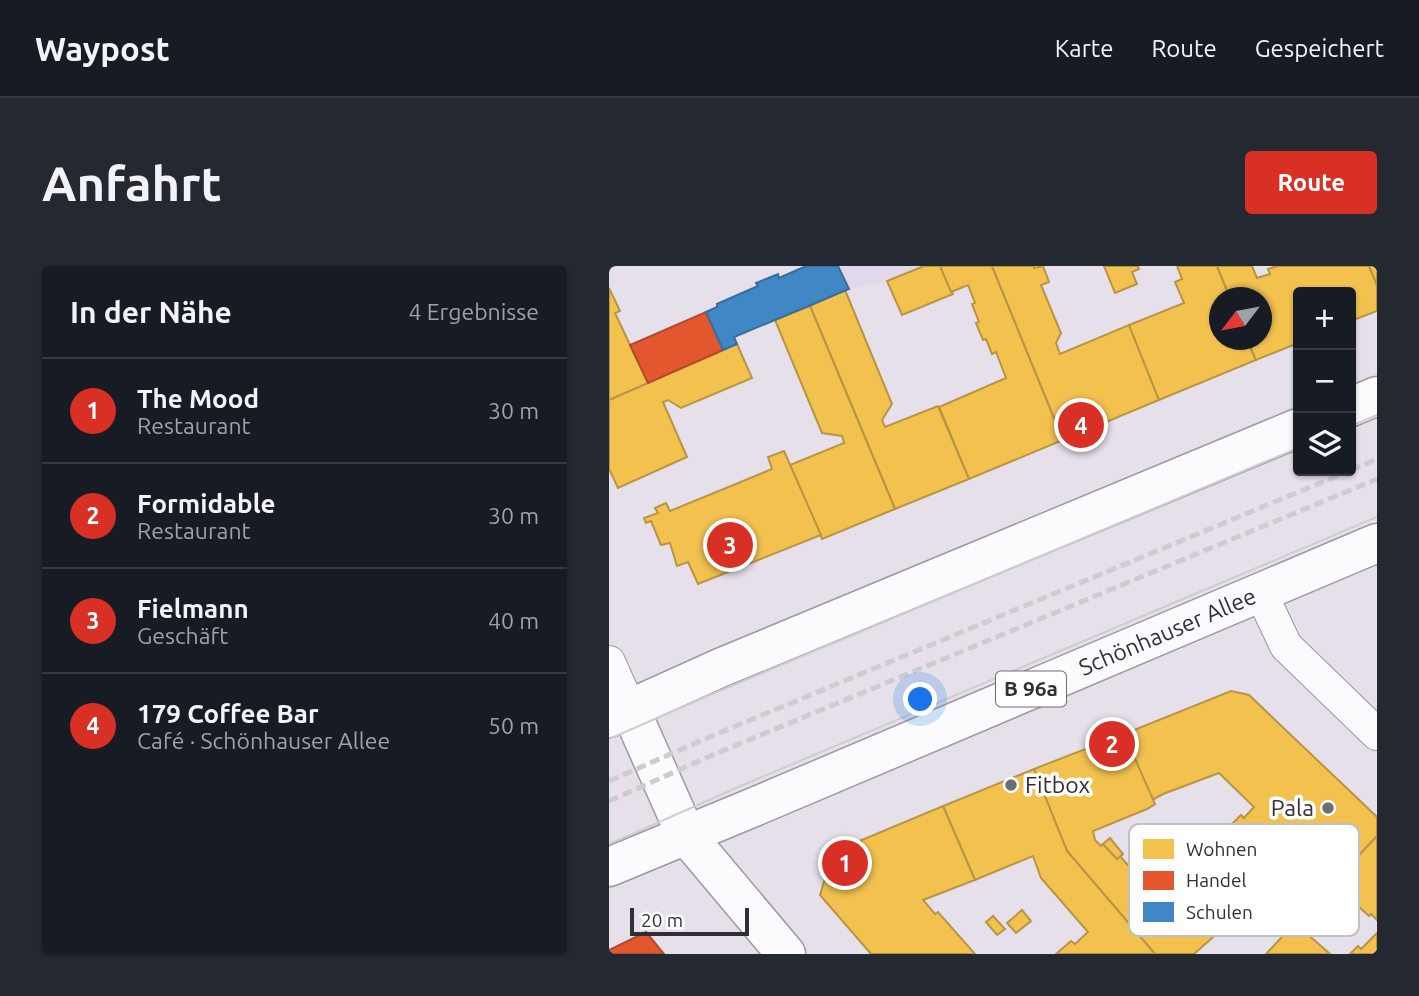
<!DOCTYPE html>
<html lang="de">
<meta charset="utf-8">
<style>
body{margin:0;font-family:Ubuntu,sans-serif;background:#242831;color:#f1f3f6}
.controls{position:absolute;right:21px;top:21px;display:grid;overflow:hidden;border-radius:7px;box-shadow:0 2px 5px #0004}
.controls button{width:63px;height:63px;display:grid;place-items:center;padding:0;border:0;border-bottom:2px solid #363941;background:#171b24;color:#f1f3f6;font:35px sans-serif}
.compass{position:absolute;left:600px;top:21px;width:63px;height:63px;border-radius:50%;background:#171b24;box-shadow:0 2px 5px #0004;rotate:238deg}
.scale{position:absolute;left:21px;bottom:18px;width:119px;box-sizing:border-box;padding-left:7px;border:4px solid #312e35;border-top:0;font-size:19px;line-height:24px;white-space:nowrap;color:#312e35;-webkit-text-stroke:5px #fff;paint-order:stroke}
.you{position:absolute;left:312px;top:434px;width:24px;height:24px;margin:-18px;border:5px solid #fff;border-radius:50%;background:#1a73e8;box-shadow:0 0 0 10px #1a73e833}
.badge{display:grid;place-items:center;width:46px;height:46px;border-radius:50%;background:#d93025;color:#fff;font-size:23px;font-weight:700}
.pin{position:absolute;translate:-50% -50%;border:4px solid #fff;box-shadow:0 2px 7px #0006}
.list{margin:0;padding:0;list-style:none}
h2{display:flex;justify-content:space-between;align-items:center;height:91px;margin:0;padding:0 28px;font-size:30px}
h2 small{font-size:23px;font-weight:400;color:#9ea1a6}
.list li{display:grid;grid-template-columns:46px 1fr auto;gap:21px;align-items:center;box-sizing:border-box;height:105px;padding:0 28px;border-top:2px solid #363941}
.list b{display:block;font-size:26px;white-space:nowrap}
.list p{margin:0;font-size:23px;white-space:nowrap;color:#9ea1a6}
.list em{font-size:23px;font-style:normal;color:#9ea1a6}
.icon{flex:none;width:38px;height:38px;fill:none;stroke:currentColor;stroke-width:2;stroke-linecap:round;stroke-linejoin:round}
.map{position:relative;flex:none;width:768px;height:688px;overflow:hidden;border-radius:7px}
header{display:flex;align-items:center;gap:42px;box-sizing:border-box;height:98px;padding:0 35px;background:#171b24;border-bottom:2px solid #363941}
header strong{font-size:33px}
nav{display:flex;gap:38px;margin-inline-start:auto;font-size:24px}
.intro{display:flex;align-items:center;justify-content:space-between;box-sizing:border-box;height:168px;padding:0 42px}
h1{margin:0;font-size:49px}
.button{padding:18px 32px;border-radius:7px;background:#d93025;color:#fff;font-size:24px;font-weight:700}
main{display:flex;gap:42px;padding:0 42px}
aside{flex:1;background:#171b24;border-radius:7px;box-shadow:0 2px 5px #0004}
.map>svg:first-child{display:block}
.built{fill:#e1d8eb}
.homes{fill:#f2c14e;stroke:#b89546;stroke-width:2}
.shops{fill:#e4572e;stroke:#ae4b30;stroke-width:2}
.schools{fill:#3f88c5;stroke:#3b6d9a;stroke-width:2}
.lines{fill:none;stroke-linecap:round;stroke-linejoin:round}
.minor-casing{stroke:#9c99a0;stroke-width:34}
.tertiary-casing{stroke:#9c99a0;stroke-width:41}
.primary-casing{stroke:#9c99a0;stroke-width:41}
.minor{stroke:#fbfafc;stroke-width:32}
.tertiary{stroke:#fbfafc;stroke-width:38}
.primary{stroke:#fbfafc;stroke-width:38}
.tram{stroke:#cdcccf;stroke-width:2}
.rail{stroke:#cdcccf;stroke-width:5;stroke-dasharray:10 5;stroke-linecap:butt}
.poi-dot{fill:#706c74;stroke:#fff;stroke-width:2.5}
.labels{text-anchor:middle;stroke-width:7;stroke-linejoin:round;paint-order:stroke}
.shield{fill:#fff;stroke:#6f6d72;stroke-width:2}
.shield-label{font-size:21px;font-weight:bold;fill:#312e35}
.street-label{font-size:23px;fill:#312e35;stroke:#fff}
.poi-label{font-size:23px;fill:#312e35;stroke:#fff;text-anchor:start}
.key{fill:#fff;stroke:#c1c0c2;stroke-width:2}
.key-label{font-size:19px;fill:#312e35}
</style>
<header>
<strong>Waypost</strong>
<nav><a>Karte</a><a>Route</a><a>Gespeichert</a></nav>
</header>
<div class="intro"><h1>Anfahrt</h1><a class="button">Route</a></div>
<main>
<aside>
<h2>In der Nähe<small>4 Ergebnisse</small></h2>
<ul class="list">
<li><span class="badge">1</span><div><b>The Mood</b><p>Restaurant</p></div><em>30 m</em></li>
<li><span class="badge">2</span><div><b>Formidable</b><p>Restaurant</p></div><em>30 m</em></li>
<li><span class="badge">3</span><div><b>Fielmann</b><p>Geschäft</p></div><em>40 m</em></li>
<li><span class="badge">4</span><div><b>179 Coffee Bar</b><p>Café · Schönhauser Allee</p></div><em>50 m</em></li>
</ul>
</aside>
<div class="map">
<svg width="768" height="688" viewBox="0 0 768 688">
<rect width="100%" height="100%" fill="#e5e0ea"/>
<path class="built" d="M229,0h86l-37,15 -38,8z"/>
<g class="homes">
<path d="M315,0h16l13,28 -51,21 -15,-34z"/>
<path d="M331,0h52l71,174 -94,39 -30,-72 67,-29 -10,-26 -4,2 -6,-15 -3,1 -7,-17 3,-1 -7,-18 3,-1 -7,-18 -17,7z"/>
<path d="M383,0h42v2l9,-2 6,16 -8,3 20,48 -5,10 4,11 69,-29 30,75 -96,40z"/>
<path d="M495,0h34l1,3 -7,3 5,12 -22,9z"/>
<path d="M568,0h40l13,32h-11v42h28l9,20 -97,40 -30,-75 55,-22 -9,-21 7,-3z"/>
<path d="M608,0h35l5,12 13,-4 -2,-5 9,-3h92l8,19v26l-26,10v-29h-53v51l-42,17 -9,-20h14v-42h-31z"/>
<path d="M760,0h8v19z"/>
<path d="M0,22l11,23 -5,2 33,70 -39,17z"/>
<path d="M236,24l47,114 -10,16 3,7 53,-21 31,73 -74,30 -85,-203z"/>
<path d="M201,40l85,203 -73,30 -32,-74 54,-22 -2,-7 -20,-3 -47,-113z"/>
<path d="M128,78l15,34 -71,30 -13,-8 -5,2 24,55 -69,31 -9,-19v-69z"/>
<path d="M175,185l37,84 -123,49 -10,-22 -11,4 -7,-23 -9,2 -10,-24 -5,2 -2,-5 14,-5 -3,-5 11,-5 4,8 102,-42 -4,-12z"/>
<path d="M622,425l18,4 128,122v19l-44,47 -29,-28 -24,24 4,3 -5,4 -2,-3 -20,22 -3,14 -54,-63 41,-41 3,3 10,-11 -35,-34 -56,21 -11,6 -28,-66z"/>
<path d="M515,468l31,70 -8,5 -54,22 2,9 6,6 2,-2 14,15 3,-3 14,16 -3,3 13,14h11l41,-36 49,56 -51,45h-39l-88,-103 -33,-82z"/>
<path d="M425,503l33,82 88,103h-99l15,-13 4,3 13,-12 -47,-54 -8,-22 -58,24 -32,-74z"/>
<path d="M334,540l32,74 -52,20 12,14 3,-2 37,42h-104l-51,-59 13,-43z"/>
<path d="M768,570v84l-6,-6 -2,2 -36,-33z"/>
<path d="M501,572l13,16 -6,5 -14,-15z"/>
<path d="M413,644l9,11 -15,12 -9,-10z"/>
<path d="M384,650l12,13 -8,6 -11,-13z"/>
<path d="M686,657l35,31h-64z"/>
<path d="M768,667v21h-27l8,-8 3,3z"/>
</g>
<g class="shops">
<path d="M97,46l17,38 -75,33 -18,-38z"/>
<path d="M37,666l18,22h-55v-4z"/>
</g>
<path class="schools" d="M197,0h32l11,23 -115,48 3,7 -14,6 -17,-38 11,-5v-3l41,-18 -2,-3 22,-9 1,4z"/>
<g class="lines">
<g class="minor-casing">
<g id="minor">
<path d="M651,325l26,55 91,88"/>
<path d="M0,396l21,47"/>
</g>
</g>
<g class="tertiary-casing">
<path id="tertiary" d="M21,443l56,126 100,119"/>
</g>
<g class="primary-casing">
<g id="primary">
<path d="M742,141l26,-11"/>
<path d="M0,452l111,-50 578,-240"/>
<path id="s1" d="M0,601l145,-60 623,-264"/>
</g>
</g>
<use href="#minor" class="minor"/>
<use href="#tertiary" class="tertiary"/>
<use href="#primary" class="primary"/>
<g class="tram">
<path d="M742,160l26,-11"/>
<path d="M0,473l96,-42 593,-249"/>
<path d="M0,578l134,-59 634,-268"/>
</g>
<g class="rail">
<path d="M742,204l26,-11"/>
<path d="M0,515l98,-43 642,-267"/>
<path d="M0,535l106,-47 662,-275"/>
</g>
</g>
<g class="poi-dot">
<circle cx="402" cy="519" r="7"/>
<circle cx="719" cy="542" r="7"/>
</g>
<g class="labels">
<rect class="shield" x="387" y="405.5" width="70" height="35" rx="5"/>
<g class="shield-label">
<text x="422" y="430">B 96a</text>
</g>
<g class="street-label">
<text dy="8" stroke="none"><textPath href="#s1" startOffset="606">Schönhauser Allee</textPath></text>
</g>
<g class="poi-label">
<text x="416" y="527">Fitbox</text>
<text x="705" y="550" text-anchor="end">Pala</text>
</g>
</g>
<rect x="520" y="558" width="230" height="112" rx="10" class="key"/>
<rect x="534" y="573" width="31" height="20" fill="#f2c14e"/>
<rect x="534" y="605" width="31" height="19" fill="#e4572e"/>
<rect x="534" y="636" width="31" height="20" fill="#3f88c5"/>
<g class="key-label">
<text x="577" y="590">Wohnen</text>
<text x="577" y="621">Handel</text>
<text x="577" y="653">Schulen</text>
</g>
</svg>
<div class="controls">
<button>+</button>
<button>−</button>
<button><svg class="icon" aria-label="layers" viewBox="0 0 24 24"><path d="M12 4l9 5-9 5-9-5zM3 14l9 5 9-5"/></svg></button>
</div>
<svg class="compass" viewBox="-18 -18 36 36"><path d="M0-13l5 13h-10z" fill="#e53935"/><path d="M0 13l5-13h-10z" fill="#9ea1a6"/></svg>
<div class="scale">20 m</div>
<div class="you"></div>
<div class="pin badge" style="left:236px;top:597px">1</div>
<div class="pin badge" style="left:503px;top:478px">2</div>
<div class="pin badge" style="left:121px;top:279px">3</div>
<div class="pin badge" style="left:472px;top:159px">4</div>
</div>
</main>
